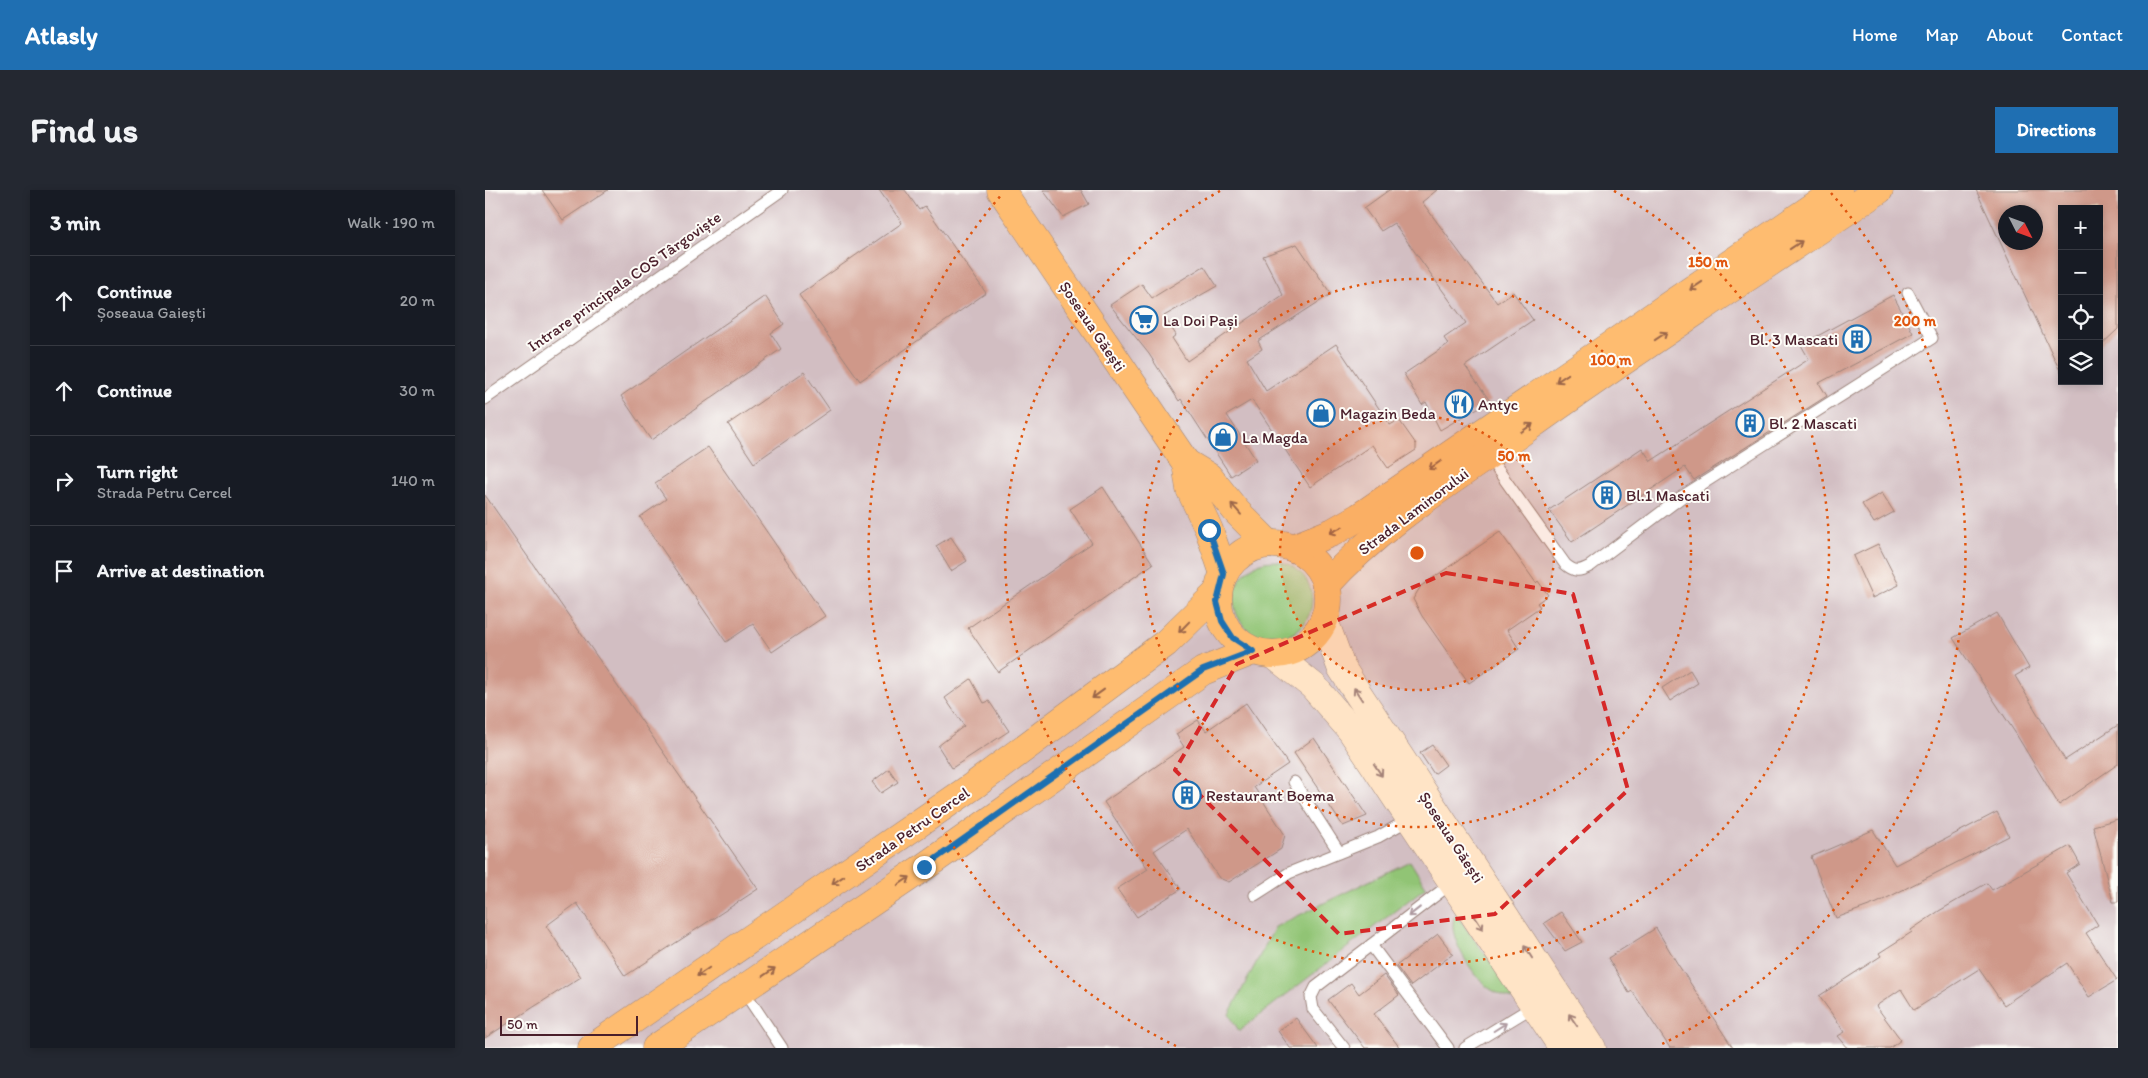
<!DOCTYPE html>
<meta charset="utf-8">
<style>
body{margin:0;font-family:Itim,sans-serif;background:#242831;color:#f1f3f6}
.controls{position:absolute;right:15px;top:15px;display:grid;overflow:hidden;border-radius:0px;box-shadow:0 2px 8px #0003}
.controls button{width:45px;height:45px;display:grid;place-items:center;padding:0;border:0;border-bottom:1px solid #363941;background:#171b24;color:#f1f3f6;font:25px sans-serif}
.compass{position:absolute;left:1513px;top:15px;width:45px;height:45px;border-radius:50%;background:#171b24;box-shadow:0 2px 8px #0003;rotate:132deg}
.scale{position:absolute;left:15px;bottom:12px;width:138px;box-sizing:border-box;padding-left:5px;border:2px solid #4a1f2b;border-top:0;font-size:14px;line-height:18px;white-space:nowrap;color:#4a1f2b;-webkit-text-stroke:4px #fdfcf7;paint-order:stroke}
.stop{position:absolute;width:15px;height:15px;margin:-11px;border:4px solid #1f6fb2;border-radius:50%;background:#fff}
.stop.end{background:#1f6fb2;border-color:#fff;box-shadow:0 1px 5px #0008}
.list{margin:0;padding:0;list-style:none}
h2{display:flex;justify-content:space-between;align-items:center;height:65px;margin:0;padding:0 20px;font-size:21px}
h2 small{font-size:16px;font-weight:400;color:#9ea1a6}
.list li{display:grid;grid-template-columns:32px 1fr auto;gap:15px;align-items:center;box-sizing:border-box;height:90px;padding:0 20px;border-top:1px solid #363941}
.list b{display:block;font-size:19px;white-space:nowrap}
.list p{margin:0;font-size:16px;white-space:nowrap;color:#9ea1a6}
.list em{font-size:16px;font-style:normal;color:#9ea1a6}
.icon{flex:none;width:28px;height:28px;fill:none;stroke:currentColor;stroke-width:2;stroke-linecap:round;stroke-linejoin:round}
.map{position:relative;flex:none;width:1633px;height:858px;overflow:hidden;border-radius:0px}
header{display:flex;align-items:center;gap:30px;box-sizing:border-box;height:70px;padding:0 25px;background:#1f6fb2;color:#fff}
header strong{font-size:24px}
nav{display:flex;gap:28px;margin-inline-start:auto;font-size:18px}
.intro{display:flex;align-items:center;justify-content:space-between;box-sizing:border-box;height:120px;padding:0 30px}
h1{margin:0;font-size:35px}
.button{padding:12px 22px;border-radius:0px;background:#1f6fb2;color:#fff;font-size:18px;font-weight:700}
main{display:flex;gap:30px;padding:0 30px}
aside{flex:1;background:#171b24;border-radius:0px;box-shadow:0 2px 8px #0003}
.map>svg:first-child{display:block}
.industrial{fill:#d2bec2;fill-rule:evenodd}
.green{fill:#91c475;stroke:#6e7250}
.building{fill:#cf9889;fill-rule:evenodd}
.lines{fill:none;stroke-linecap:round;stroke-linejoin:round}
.lane-casing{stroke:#9c837b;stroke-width:13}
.secondary-casing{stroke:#9c837b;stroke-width:29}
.primary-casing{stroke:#9c837b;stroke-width:29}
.lane{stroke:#fff;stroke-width:11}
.secondary{stroke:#ffe4c6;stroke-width:28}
.primary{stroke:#febc70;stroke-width:28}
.oneway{stroke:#9b664a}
.oneway2{stroke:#a48278}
.oneway3{stroke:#ae9aa0}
.route{stroke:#1f6fb2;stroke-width:6}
.marked{fill:none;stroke:#d62828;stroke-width:4;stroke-dasharray:10 6;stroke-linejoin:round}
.ring{fill:none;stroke:#e0560e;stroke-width:2.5;stroke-dasharray:2.5 5}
.labels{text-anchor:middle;stroke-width:4;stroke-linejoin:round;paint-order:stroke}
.street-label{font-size:16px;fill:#4a1f2b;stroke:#fdfcf7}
.poi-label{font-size:16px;fill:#4a1f2b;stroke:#fdfcf7;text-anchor:start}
.centre{fill:#e0560e;stroke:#fdfcf7;stroke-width:2.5}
.ring-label{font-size:15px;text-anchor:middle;font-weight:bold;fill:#e0560e;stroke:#fdfcf7;stroke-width:4;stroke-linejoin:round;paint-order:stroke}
</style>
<header>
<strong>Atlasly</strong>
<nav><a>Home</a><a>Map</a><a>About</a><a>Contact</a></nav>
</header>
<div class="intro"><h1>Find us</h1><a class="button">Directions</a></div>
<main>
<aside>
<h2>3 min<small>Walk · 190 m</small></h2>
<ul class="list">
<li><svg class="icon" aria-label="ahead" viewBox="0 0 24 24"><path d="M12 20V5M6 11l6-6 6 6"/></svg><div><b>Continue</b><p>Șoseaua Gaiești</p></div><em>20 m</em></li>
<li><svg class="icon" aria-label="ahead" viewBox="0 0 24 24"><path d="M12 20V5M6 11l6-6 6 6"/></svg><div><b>Continue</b></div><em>30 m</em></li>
<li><svg class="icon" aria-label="right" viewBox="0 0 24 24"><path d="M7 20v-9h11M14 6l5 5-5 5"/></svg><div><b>Turn right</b><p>Strada Petru Cercel</p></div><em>140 m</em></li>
<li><svg class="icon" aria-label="arrive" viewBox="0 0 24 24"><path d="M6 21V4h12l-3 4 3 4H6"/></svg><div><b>Arrive at destination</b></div></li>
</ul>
</aside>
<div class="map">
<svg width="1633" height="858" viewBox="0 0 1633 858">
<rect width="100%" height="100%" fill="#fdfcf7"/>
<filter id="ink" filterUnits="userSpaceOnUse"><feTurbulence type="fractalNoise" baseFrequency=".02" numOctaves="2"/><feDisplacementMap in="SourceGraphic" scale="10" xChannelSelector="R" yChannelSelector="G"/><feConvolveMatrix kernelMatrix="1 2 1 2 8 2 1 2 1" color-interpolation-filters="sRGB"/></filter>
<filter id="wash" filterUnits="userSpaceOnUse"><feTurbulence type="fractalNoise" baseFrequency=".0096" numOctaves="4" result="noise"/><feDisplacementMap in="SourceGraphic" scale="20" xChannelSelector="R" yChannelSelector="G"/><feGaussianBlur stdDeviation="1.12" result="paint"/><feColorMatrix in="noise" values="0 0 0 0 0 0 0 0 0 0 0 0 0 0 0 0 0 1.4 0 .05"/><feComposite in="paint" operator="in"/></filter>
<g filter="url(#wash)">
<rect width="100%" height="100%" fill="#eee7cb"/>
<path class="industrial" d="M0,0h1633v858h-1633zM1577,19h37v172h-37zM1520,22h30v30h-30z"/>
<g class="green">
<circle cx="788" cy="410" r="39"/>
<path d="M925,671l16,26 -187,144 -10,-17 46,-87z"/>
<path d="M971,724l59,82 -3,3c-7,-3 -16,-6 -22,-10 -16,-11 -47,-57 -34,-75z"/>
</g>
<g id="blocks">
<g class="building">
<path d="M57,0h66l-45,30z"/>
<path d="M394,0h26l14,20 6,-4 61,87 -126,88 -61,-86 103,-72z"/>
<path d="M558,0h38l8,14 -26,13z"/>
<path d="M904,0h48l-15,12 75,101 16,-11 20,28 -68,46 25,35 -50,29 -14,-28 -4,3 -18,-31 44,-30 -4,-6 22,-15 -72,-100 -13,8 -17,-23z"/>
<path d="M1491,0h142v139l-19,18v-138h-37v166zM1520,22h30v30h-30z"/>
<path d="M812,54l34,50 -73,47 4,8 -15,10 19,32 70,-47 54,81 9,-5 17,24v6l-28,18 -16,-23 -62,42 -58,-87 -25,15 29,45 -25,16 -50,-77 -2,2 -30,-47 -39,-49 32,-21 10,14 52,-32 13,20 -53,30 12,19 -4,3 15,23 96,-66 -20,-39z"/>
<path d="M1408,105l20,38 -94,50 8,13 -133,84 -9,-13 -113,75 -23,-32 93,-62 9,13 158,-102 -8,-14z"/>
<path d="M280,106l19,28 -13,9 10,16 -130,91 -30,-44z"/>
<path d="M319,182l26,38 -76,53 -26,-39z"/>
<path d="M223,257l117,169 -53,36 -19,-28 -27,18 -86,-125 26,-18 -11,-16z"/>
<path d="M618,297l50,77 -155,108 -30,-44 124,-85 -22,-34z"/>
<path d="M1397,303l12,19 -20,11 -12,-19z"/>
<path d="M0,305l273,394 -133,87 -48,-73 -31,23 35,51 -96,61z"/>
<path d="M1015,342l36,51 2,-2 10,14 -11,8 3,4 -33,23 12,19 -50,34 -47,-67 -9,-17 8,-13z"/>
<path d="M466,347l16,24 -16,10 -15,-25z"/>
<path d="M1393,354l21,41 -27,13 -19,-42z"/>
<path d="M1512,423l32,55 -14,8 50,84 53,-35v39l-59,41 -43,-71 -63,-96z"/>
<path d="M1205,480l8,13 -28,18 -8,-13z"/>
<path d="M486,489l13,24 5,-2 20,30 -57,37 -14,-22 26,-20 -19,-28z"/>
<path d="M761,513l42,61 -34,23 31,48 -4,14 -52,33 -10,-4 -32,-49 -33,22 27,38 -44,28 -20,-28 31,-20 -44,-67 80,-55 -8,-13 22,-14 8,11z"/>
<path d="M829,548l53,78 -24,10 -49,-73z"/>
<path d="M947,555l14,20 -12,9 -14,-21z"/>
<path d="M404,579l9,13 -17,11 -9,-11z"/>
<path d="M1512,622l12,24 -132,67 -41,15 -25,-61 62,-27 22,35z"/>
<path d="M1633,629v83h-5l-20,-76z"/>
<path d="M1585,656l10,18 -14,9 32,52 -12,8 31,47 -28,17 -22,-34 -63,42 -25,-36 -65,41 -13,-21 -25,17 25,34 -11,8h-42l-10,-12 7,-4 -26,-36 62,-40 -2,-3 33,-21 -1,-2 28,-19 48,-28 5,7z"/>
<path d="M1076,722l21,30 -17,9 -21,-28z"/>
<path d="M1171,738l21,35 56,85h-63l-38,-57 -3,2 -21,-35z"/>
<path d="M953,744l15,20 -42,32 -15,-20z"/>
<path d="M899,785l15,20 -25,19 26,34h-35l-37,-48 23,-17 8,11z"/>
<path d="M811,828l22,30h-28l-12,-17z"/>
</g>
</g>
</g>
<g filter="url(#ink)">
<use href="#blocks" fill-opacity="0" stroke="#9c837b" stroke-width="1"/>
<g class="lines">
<g class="lane-casing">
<g id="lane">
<path d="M0,209l297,-209"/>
<path d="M1003,266l77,108c9,8 14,8 25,2l93,-70 249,-158 -24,-45"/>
<path d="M809,592l45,70"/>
<path d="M770,705l34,-22 89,-36 32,-18"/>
<path d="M258,800l39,58"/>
<path d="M859,858l-31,-39 -2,-12 5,-10 55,-42"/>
<path d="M963,858l-77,-103 82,-63"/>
<path d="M980,858l69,-42"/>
</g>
</g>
<g class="secondary-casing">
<g id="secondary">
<path d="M839,430l17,47 12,19 239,362"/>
<path d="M789,465l39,31 38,44 212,318"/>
</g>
</g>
<g class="primary-casing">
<g id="primary">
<path d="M516,0l185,273 23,14 28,35 32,32"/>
<path d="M701,273l4,26 19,41 15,44"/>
<circle cx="788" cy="409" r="55"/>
<path d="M808,358l40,-16 26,-15 479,-327"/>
<path d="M841,395c55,-61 126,-104 193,-151 118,-84 239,-164 360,-244"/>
<path d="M107,858l381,-262 193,-143 52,-51"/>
<path d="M171,858l268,-181 279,-196 50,-20"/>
</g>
</g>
<use href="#lane" class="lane"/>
<use href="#secondary" class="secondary"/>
<use href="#primary" class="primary"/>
</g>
<defs><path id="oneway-shaft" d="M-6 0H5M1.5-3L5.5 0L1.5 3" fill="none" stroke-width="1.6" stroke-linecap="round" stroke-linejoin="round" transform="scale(1.25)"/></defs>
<g class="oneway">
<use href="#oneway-shaft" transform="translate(1311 55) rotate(-34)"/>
<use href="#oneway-shaft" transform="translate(1211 96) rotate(146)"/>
<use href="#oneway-shaft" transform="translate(1176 146) rotate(-34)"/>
<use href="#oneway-shaft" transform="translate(1077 188) rotate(146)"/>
<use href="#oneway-shaft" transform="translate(1042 238) rotate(-35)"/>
<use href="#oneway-shaft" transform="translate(950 275) rotate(145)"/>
<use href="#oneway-shaft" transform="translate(751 319) rotate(-131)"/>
<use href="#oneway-shaft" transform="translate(851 340) rotate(154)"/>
<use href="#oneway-shaft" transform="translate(699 437) rotate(134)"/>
<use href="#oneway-shaft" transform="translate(613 504) rotate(144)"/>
<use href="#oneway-shaft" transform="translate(353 690) rotate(146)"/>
<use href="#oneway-shaft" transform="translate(419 691) rotate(-34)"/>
<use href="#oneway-shaft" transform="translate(218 782) rotate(145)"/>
<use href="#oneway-shaft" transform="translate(284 782) rotate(-34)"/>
</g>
<g class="oneway2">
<use href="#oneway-shaft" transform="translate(873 504) rotate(-123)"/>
<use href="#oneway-shaft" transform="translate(893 580) rotate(56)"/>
<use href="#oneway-shaft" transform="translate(994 733) rotate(57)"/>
<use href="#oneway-shaft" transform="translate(1043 762) rotate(-123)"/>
<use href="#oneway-shaft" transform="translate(1088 830) rotate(-124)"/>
</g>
<g class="oneway3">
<use href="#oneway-shaft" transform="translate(929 722) rotate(142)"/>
<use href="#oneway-shaft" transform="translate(1015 837) rotate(-32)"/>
</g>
</g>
<g class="lines" filter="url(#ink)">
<path class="route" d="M439,677l279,-197 50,-19 -20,-13 -11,-17 -5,-19 7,-28 -15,-44"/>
</g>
<path class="marked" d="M961,383l127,21 55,196 -133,124 -156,20 -164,-164 62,-106z"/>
<circle cx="932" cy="363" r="137" fill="#e0560e" fill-opacity=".12"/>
<g class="ring">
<circle cx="932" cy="363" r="137"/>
<circle cx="932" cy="363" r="274"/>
<path d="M1129 1A412 412 0 1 1 735 1"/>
<path d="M691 856A549 549 0 0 1 518 3M1346 3A549 549 0 0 1 1173 856"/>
</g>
<defs>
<g id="supermarket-ring" transform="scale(1.4375)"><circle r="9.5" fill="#fdfcf7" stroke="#1f6fb2" stroke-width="1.5"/><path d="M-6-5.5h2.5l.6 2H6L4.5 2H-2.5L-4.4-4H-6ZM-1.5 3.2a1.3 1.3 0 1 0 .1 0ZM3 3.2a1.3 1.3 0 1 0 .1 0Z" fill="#1f6fb2"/></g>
<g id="building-ring" transform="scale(1.4375)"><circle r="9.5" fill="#fdfcf7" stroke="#1f6fb2" stroke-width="1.5"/><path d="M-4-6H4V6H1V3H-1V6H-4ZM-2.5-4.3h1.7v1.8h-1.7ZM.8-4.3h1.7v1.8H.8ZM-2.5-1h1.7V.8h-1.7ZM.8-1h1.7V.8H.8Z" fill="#1f6fb2"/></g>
<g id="restaurant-ring" transform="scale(1.4375)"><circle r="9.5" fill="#fdfcf7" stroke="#1f6fb2" stroke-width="1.5"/><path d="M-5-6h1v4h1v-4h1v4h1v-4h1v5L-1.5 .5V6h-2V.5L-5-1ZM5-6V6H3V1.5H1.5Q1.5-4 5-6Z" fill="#1f6fb2"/></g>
<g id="shop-ring" transform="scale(1.4375)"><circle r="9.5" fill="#fdfcf7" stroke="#1f6fb2" stroke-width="1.5"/><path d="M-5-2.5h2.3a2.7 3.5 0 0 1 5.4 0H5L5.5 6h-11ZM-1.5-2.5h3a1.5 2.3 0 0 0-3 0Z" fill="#1f6fb2"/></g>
</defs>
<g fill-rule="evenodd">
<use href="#supermarket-ring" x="659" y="130"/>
<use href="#building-ring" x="1372" y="149"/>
<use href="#restaurant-ring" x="974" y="214"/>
<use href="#shop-ring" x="836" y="223"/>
<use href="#building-ring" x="1265" y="233"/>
<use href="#shop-ring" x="738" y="247"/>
<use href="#building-ring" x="1122" y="305"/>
<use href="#building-ring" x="702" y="605"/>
</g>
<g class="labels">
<g class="street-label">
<text transform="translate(139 91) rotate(-35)" y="6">Intrare principala COS Târgoviște</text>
<text transform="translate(608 136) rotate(56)" y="6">Șoseaua Găești</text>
<text transform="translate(928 321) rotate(-37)" y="6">Strada Laminorului</text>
<text transform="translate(427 639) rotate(-35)" y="6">Strada Petru Cercel</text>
<text transform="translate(967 647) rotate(57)" y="6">Șoseaua Găești</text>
</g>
<g class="poi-label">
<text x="678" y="136">La Doi Pași</text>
<text x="1353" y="155" text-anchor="end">Bl. 3 Mascati</text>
<text x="993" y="220">Antyc</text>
<text x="855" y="229">Magazin Beda</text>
<text x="1284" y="239">Bl. 2 Mascati</text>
<text x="757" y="253">La Magda</text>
<text x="1141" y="311">Bl.1 Mascati</text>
<text x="721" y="611">Restaurant Boema</text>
</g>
</g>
<circle cx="932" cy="363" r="8" class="centre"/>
<g class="ring-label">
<text x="1223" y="77">150 m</text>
<text x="1430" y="136">200 m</text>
<text x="1126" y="175">100 m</text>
<text x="1029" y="271">50 m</text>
</g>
</svg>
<div class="controls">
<button>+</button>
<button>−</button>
<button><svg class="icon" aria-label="locate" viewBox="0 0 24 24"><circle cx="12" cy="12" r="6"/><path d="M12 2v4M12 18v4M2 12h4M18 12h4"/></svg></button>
<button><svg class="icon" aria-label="layers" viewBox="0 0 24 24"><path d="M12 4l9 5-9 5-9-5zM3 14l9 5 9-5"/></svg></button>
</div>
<svg class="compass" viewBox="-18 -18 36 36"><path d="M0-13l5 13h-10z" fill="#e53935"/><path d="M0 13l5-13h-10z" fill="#9ea1a6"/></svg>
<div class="scale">50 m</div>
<div class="stop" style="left:724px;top:340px"></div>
<div class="stop end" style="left:439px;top:677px"></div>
</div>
</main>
